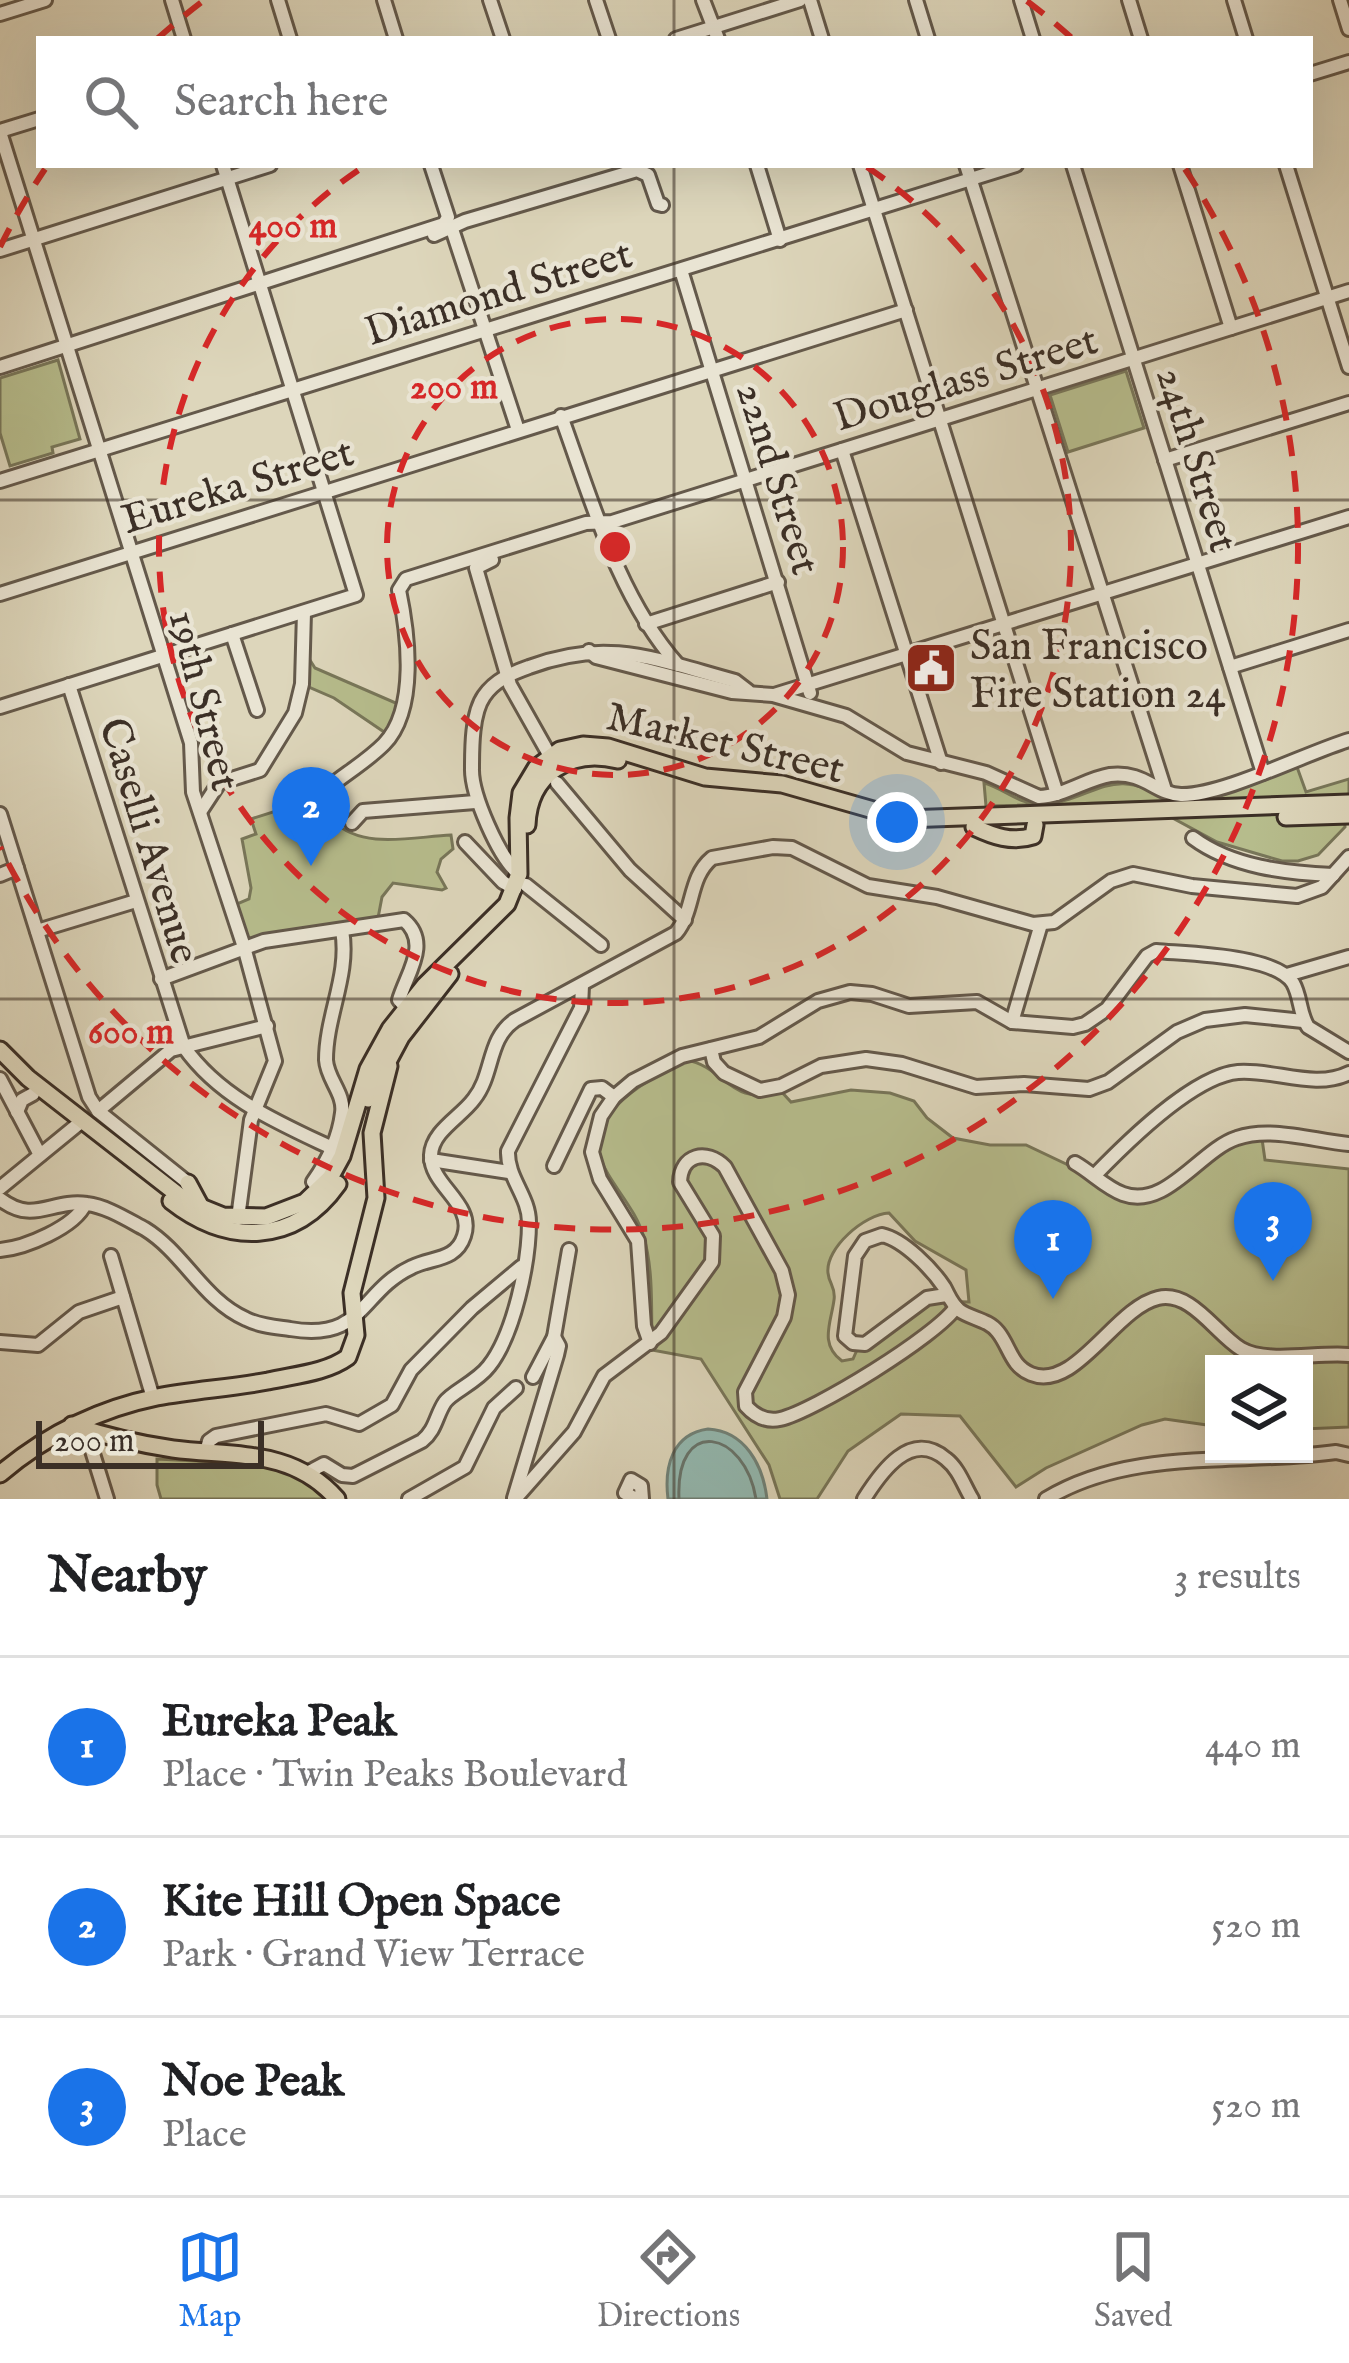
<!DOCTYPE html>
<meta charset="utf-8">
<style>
body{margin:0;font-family:"IM FELL English",serif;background:#f2f2f2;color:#202124}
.controls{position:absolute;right:36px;bottom:36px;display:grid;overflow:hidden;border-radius:0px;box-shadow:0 12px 48px #0002}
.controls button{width:108px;height:108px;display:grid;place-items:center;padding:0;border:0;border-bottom:3px solid #e0e0e0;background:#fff;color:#202124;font:60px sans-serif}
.scale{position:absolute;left:36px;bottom:30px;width:228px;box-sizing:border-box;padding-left:12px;border:6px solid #3b2f26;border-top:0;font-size:33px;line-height:42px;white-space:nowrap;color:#3b2f26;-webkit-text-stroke:9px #e9e4d3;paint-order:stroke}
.you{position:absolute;left:897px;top:822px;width:42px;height:42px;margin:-30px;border:9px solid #fff;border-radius:50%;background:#1a73e8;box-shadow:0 0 0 18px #1a73e833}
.badge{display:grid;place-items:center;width:78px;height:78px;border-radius:50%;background:#1a73e8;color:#fff;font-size:39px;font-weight:700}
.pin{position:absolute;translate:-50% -99px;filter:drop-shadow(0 3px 6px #0008)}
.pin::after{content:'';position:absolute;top:63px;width:42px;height:36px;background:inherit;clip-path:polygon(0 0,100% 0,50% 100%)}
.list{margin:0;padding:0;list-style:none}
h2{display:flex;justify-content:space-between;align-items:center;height:156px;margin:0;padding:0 48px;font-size:51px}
h2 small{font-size:39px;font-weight:400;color:#757577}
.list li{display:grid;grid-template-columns:78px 1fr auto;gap:36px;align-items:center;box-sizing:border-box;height:180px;padding:0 48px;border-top:3px solid #e0e0e0}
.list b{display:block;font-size:45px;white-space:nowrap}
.list p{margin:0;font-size:39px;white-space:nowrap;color:#757577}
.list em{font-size:39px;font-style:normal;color:#757577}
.icon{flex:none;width:66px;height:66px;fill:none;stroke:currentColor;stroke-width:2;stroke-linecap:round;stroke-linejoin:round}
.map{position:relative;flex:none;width:1349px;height:1499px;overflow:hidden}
.search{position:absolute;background:#fff;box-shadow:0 12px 48px #0002;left:36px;right:36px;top:36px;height:132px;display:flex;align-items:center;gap:30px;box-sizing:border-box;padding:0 42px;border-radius:0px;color:#757577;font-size:45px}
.sheet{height:696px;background:#fff}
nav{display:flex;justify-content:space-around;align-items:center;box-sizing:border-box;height:168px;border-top:3px solid #e0e0e0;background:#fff;font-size:33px;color:#757577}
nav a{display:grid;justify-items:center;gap:6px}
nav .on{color:#1a73e8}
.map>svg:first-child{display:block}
.green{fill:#b6bc8c;stroke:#787659;stroke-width:3;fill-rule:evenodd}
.water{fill:#93b9b1;stroke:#708279;stroke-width:3}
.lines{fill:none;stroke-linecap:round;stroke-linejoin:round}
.shore{stroke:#67746c;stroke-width:3}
.minor-casing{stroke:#64594b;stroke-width:18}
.major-casing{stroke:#3b2f26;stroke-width:21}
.minor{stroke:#e9e4d3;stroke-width:12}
.major{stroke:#ddd6bb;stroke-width:15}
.grid{fill:none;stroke:#3b2f26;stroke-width:3;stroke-opacity:0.55}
.ring{fill:none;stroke:#d62828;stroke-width:6;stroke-dasharray:21 15}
.labels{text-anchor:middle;stroke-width:9;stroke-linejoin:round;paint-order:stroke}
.street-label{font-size:42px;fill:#3b2f26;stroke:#e9e4d3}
.poi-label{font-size:42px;fill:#3b2f26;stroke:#e9e4d3;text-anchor:start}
.centre{fill:#d62828;stroke:#e9e4d3;stroke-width:6}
.ring-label{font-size:36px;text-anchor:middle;font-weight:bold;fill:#d62828;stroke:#e9e4d3;stroke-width:9;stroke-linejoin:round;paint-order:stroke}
</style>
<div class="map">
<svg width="1349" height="1499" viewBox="0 0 1349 1499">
<rect width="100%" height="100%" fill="#ddd6bb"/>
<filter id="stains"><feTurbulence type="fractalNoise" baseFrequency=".00167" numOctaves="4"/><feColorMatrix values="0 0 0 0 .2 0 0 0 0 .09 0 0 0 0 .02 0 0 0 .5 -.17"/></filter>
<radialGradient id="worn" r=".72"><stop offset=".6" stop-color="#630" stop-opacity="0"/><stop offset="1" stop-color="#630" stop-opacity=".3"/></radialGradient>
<g class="green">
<path d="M58,360l22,79 -28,8 1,6 -43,13 -10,-33v-55z"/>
<path d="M1126,371l18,57 -76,24 -18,-57z"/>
<path d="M308,657l7,11 90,39 -15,29 -56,-38 -32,-14z"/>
<path d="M1297,767l9,25 43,-13v15l-5,1 1,32 -27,28 -20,6h-16l-65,-19 -74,-40 -157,4 -2,-23c19,5 35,21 55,21 54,0 72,-45 130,-1z"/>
<path d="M292,806l25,24 16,-9c30,29 78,16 118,14l2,14 -12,10 -4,13 9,16 -4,2 -49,-7 -11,14 -4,21 -133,21 -13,-33 17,-7 2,-11 -9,-49 14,-5 -5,-15z"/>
<path d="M686,1060c39,6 46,50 93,29l12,13 60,-12 39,3 24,8 13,17 26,20 37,7h36l118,56 17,-4 73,-55 28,-3 3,21 84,9v258l-45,2v-65h-90v62l-49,-7 -23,6 -96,43 -30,19 -56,-71 -59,-2 -53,37 -31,48h-37l-11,-34 -68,-106 -49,-9c-1,-35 2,-78 -8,-112 -7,-25 -23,-42 -36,-64 -35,-57 38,-93 78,-114zM889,1213l26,28 51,29 3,32 -35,-1 -77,49 -4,9 -11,2c-23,-17 -11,-38 -8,-61 2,-13 -5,-16 -6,-27 -3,-25 37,-59 61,-60z"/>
<path d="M157,1459l97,5 44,12 28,23h-165l-4,-14z"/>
</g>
<path class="water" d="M708,1429c37,2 55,36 59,70h-99c-4,-32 4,-65 40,-70z"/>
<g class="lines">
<path class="shore" d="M679,1499c-4,-84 66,-69 77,0"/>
<g class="minor-casing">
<g id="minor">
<path d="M172,0l12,39"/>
<path d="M278,0l12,39"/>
<path d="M384,0l12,39"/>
<path d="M490,0l13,39"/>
<path d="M596,0l13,39"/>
<path d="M703,0l15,39"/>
<path d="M810,0l12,39"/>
<path d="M916,0l12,39"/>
<path d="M1021,0l12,39"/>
<path d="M1129,0l12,39"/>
<path d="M1234,0l12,39"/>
<path d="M1340,0l9,29"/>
<path d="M0,14l45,-14"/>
<path d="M676,39l124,-39"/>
<path d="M1310,74l39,-12"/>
<path d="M0,131l39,-12"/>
<path d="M0,132l191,611 2,49 51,155 31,114 -24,59 -13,98"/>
<path d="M757,165l23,75"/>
<path d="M860,165l197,629"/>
<path d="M966,165l199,625"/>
<path d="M1073,165l190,608"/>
<path d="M1180,165l51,163"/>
<path d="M1286,165l63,202"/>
<path d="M452,229l66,201"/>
<path d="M434,235l31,-14 172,-51 11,5 10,29 4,1"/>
<path d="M0,250l270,-85"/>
<path d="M681,270l129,423"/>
<path d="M0,367l444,-143 4,-7 -17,-52"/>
<path d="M561,416c31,85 57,181 117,249"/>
<path d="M842,450l99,313"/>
<path d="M1165,460l184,-57"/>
<path d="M0,481l1016,-316"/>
<path d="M492,560l-16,8 34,117 40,71"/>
<path d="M0,594l906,-284"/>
<path d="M646,624l132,-42"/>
<path d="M232,634l25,76"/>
<path d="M589,651l7,6 136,35 41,3 73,21 61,37 79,20 53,24c25,-1 47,-18 71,-22 35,-4 45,19 71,20 41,1 125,-42 168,-55"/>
<path d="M1230,667l119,-37"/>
<path d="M69,685l115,362c36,51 93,75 148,101"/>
<path d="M774,695l575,-178"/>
<path d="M0,707l356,-112 -133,-430"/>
<path d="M557,783l73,87 55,50"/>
<path d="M310,804c23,-24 51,-37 74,-60 34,-35 24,-111 15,-154l7,-11 180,-56 26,-1 737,-231"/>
<path d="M200,812l19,-29 41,-13 35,-57 7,-29 2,-72"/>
<path d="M0,814l89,283 9,14 90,72"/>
<path d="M352,823l11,-12 112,-9"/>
<path d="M1193,838c39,29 93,35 140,37"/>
<path d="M465,842l38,40 12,7"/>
<path d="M519,874c-20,-16 -48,-80 -47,-106 0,-21 0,-55 12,-72 11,-16 28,-23 45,-29 79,-30 128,-7 206,14l13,10"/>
<path d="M0,875l17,-7"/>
<path d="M526,885l75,60"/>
<path d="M37,931l99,-30"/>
<path d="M1287,975l62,-18"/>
<path d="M161,979l103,-38 140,-21c27,23 3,53 -5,80l12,13"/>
<path d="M1012,1022l29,-98"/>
<path d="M711,1049l3,13 10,11 36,17 21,-4 40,-20 45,-7 36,5 74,23 48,-3 65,5 19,-7 69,-50 28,-12 40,-5 58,6"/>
<path d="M0,1079l40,76"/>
<path d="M98,1111l73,-61 96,-24"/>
<path d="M17,1112l5,-12 11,-6"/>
<path d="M431,1160l78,12"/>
<path d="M1075,1163c16,9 31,25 48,31 43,16 77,-44 114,-56 34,-12 77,3 112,6"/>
<path d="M554,1166l37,-77 11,-1 12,9"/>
<path d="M1095,1175c31,-32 98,-99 143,-103 36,-3 77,18 111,1"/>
<path d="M313,1182c14,-20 26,-44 29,-69 3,-19 -15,-34 -16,-53 0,-45 24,-85 16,-130"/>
<path d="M0,1188l82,-67"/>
<path d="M0,1199c34,26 51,0 87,5 19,2 41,16 58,25 39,24 58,71 101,90 14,7 30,8 44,10 74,13 70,-38 122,-62 20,-10 44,-6 52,-31 11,-33 -34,-50 -33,-81 1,-24 30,-38 43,-56 20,-25 13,-60 41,-79l161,-87c19,-23 12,-55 36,-75l61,-11 19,1 76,38 69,11 96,27 21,-2 57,-41 22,-7 59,12 105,10 25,-9 27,-30"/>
<path d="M0,1250c25,-2 75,-23 85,-46"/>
<path d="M111,1256l42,142"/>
<path d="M946,1295l-19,3 -62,46 -12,-1 -8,-7 10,-80 10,-15 17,-6c22,5 50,34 62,52 5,9 7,16 15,23 12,9 29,9 39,22 12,15 13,34 33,42 44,18 84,-66 127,-76 33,-8 58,36 83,51 26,15 76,3 108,6"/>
<path d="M0,1342l38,3 41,-33 44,-15"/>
<path d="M650,1343l-6,-17 -6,-85 -38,-62 -8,-27 9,-36 13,-19 19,-16 49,-25 77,-19 59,-36 32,-9 22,2 37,12 68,-4 35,20 61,5 12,-3 22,-15 40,-53 9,-5c32,3 119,4 137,32 8,14 6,30 15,44l41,25"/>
<path d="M533,1377l21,-40 15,-87"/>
<path d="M78,1429l11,12 18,58"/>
<path d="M206,1452l3,-11 7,-5 110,-22 33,10 33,-19 19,-35 61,-62 49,-41"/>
<path d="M307,1473l17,-9 18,11 11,1 69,-35c14,-11 14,-26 23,-39 7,-10 32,-20 44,-36 25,-32 40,-103 40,-144 0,-26 -22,-44 -21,-71l73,-143 1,-23"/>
<path d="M514,1498l43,-143 2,-9 -5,-9"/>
<path d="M409,1499l56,-32 29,-59 22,-20"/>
<path d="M515,1499l59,-67 30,-56 57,-43 51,-71 1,-26 -33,-54c1,-27 26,-34 45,-15l57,104 6,24 -4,22 -39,75 1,14c9,10 20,16 34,13 33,-7 158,-84 176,-112"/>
<path d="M636,1499l-11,-6 6,-13 10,6 1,13"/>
<path d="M864,1499c17,-27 47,-70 82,-40 13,10 18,27 26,40"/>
<path d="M1046,1499c86,-52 194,-34 290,-47l13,3"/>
</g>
</g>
<g class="major-casing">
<g id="major">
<path d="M1286,817l63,-2"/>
<path d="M527,825c2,-51 43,-77 91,-65"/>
<path d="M974,827c19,9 38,16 59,9l2,-11"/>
<path d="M0,1050l28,28 158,123 37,15 43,1 39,-15 25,-24 12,-22 26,-87 22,-40 35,-44 82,-81 12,-30 -1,-56 3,-25 15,-25 24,-18 23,-5 25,2 97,30 77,7 123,35 444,-16"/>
<path d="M368,1099l33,-62 49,-63"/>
<path d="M188,1183l14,26"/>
<path d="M171,1201c56,44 123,45 167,-17"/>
<path d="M72,1425c33,11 67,19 101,24 61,8 119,-1 164,50"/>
<path d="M0,1474c46,-39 98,-65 157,-77 37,-7 74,-9 111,-16 26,-6 58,-8 80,-24l8,-22 -4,-42 24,-95 -4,-65 17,-67"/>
</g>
</g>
<use href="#minor" class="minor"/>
<use href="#major" class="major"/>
</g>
<path class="grid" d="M674,0v39M674,165v1334M0,500h1349M0,999h1349"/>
<g class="ring">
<circle cx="615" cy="547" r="228"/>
<path d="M867 167A456 456 0 1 1 363 167"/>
<path d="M0 247A684 684 0 0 1 45 169M157 39A684 684 0 0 1 203 1M1027 1A684 684 0 0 1 1073 39M1185 169A684 684 0 1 1 0 847"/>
</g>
<defs>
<g id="civic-square" transform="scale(2.7)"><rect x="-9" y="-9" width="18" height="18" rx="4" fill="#8f2418" stroke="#e9e4d3"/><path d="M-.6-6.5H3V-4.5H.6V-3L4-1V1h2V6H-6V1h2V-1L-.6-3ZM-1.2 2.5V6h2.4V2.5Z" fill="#fff"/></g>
</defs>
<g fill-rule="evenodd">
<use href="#civic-square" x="931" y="668"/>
</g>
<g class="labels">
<g class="street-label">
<text transform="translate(498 291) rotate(-17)" y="15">Diamond Street</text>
<text transform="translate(965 377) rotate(-17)" y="15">Douglass Street</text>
<text transform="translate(1199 459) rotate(73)" y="15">24th Street</text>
<text transform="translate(780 478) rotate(73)" y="15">22nd Street</text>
<text transform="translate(237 484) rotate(-17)" y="15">Eureka Street</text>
<text transform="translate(206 700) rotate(76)" y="15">19th Street</text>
<text transform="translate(726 741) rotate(13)" y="15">Market Street</text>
<text transform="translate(151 840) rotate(73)" y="15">Caselli Avenue</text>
</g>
<g class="poi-label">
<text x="970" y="659">San Francisco<tspan x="970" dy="48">Fire Station 24</tspan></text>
</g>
</g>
<circle cx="615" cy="547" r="18" class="centre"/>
<g class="ring-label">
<text x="293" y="237">400 m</text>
<text x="454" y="398">200 m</text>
<text x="131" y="1043">600 m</text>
</g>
<rect width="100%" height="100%" filter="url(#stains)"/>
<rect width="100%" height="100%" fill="url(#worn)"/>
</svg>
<div class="controls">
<button><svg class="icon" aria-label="layers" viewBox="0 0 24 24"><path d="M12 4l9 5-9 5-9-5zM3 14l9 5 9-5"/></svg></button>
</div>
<div class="scale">200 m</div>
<div class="you"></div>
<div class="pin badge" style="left:1053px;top:1299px">1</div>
<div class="pin badge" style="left:311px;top:866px">2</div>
<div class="pin badge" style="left:1273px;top:1281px">3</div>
<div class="search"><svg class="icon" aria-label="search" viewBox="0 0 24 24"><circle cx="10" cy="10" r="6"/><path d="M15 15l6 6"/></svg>Search here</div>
</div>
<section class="sheet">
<h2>Nearby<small>3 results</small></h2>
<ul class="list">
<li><span class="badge">1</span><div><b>Eureka Peak</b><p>Place · Twin Peaks Boulevard</p></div><em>440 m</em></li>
<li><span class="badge">2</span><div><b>Kite Hill Open Space</b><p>Park · Grand View Terrace</p></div><em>520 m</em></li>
<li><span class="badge">3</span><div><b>Noe Peak</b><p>Place</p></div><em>520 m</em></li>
</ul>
</section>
<nav>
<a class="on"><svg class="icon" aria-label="map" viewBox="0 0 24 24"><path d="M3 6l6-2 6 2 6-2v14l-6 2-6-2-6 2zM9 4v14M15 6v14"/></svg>Map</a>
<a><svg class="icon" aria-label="directions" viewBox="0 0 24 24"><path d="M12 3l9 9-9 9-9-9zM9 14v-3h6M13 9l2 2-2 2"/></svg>Directions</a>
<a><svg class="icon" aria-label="saved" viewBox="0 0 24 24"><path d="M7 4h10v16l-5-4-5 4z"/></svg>Saved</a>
</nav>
